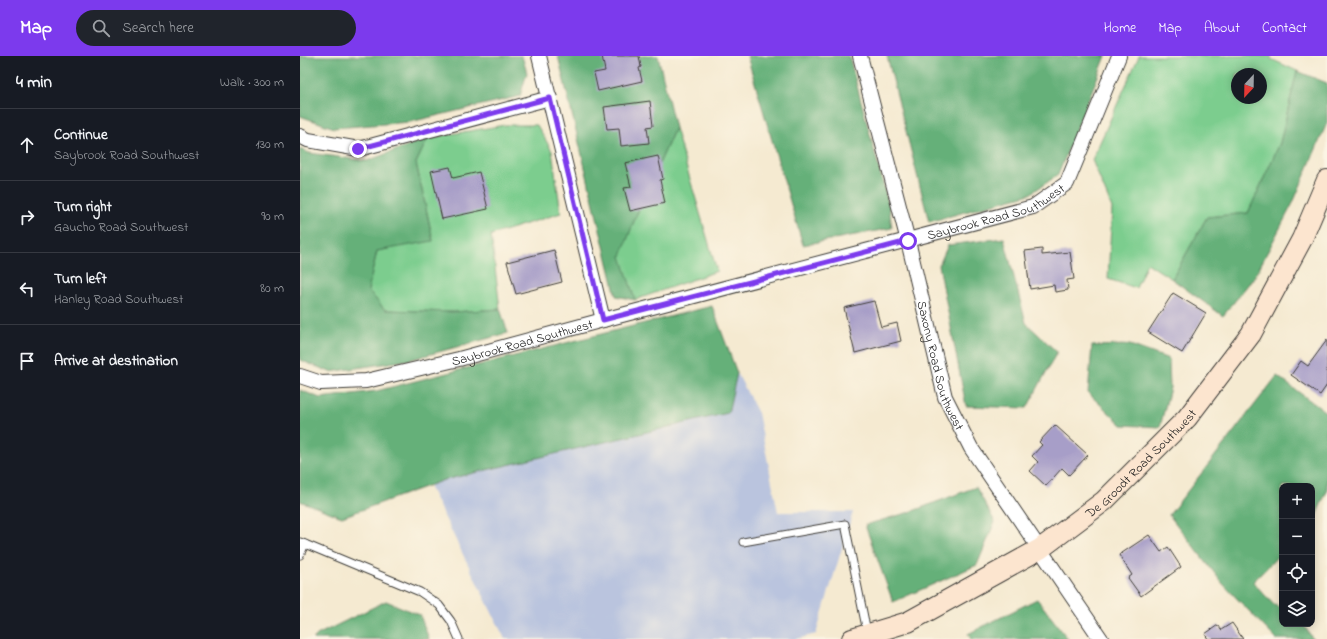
<!DOCTYPE html>
<meta charset="utf-8">
<style>
body{margin:0;font-family:"Indie Flower",sans-serif;background:#20242c;color:#f1f3f6}
.controls{position:absolute;right:12px;bottom:12px;display:grid;overflow:hidden;border-radius:8px;box-shadow:0 2px 10px #0003}
.controls button{width:36px;height:36px;display:grid;place-items:center;padding:0;border:0;border-bottom:1px solid #363941;background:#171b24;color:#f1f3f6;font:20px sans-serif}
.compass{position:absolute;left:931px;top:12px;width:36px;height:36px;border-radius:50%;background:#171b24;box-shadow:0 2px 10px #0003;rotate:202deg}
.stop{position:absolute;width:12px;height:12px;margin:-9px;border:3px solid #7c3aed;border-radius:50%;background:#fff}
.stop.end{background:#7c3aed;border-color:#fff;box-shadow:0 1px 4px #0008}
.list{margin:0;padding:0;list-style:none}
h2{display:flex;justify-content:space-between;align-items:center;height:52px;margin:0;padding:0 16px;font-size:17px}
h2 small{font-size:13px;font-weight:400;color:#9ea1a6}
.list li{display:grid;grid-template-columns:26px 1fr auto;gap:12px;align-items:center;box-sizing:border-box;height:72px;padding:0 16px;border-top:1px solid #363941}
.list b{display:block;font-size:15px;white-space:nowrap}
.list p{margin:0;font-size:13px;white-space:nowrap;color:#9ea1a6}
.list em{font-size:13px;font-style:normal;color:#9ea1a6}
.icon{flex:none;width:22px;height:22px;fill:none;stroke:currentColor;stroke-width:2;stroke-linecap:round;stroke-linejoin:round}
.map{position:relative;flex:none;width:1027px;height:583px;overflow:hidden}
header{display:flex;align-items:center;gap:24px;box-sizing:border-box;height:56px;padding:0 20px;background:#7c3aed;color:#fff}
header strong{font-size:19px}
nav{display:flex;gap:22px;margin-inline-start:auto;font-size:14px}
.search{width:280px;height:36px;background:#20242c;display:flex;align-items:center;gap:10px;box-sizing:border-box;padding:0 14px;border-radius:22px;color:#9ea1a6;font-size:15px}
main{display:flex}
aside{flex:1;background:#171b24}
.map>svg:first-child{display:block}
.industrial{fill:#bac4de}
.green{fill:#7ccd8e;stroke:#4c7455;fill-rule:evenodd}
.forest{fill:#65b079;stroke:#40664a}
.building{fill:#a79ec8}
.lines{fill:none;stroke-linecap:round;stroke-linejoin:round}
.lane-casing{stroke:#3d3b37;stroke-width:9}
.street-casing{stroke:#3d3b37;stroke-width:16}
.secondary-casing{stroke:#3d3b37;stroke-width:22}
.lane{stroke:#fff;stroke-width:7}
.street{stroke:#fff;stroke-width:14}
.secondary{stroke:#fce5cf;stroke-width:20}
.route{stroke:#7c3aed;stroke-width:5}
.labels{text-anchor:middle;stroke-width:3;stroke-linejoin:round;paint-order:stroke}
.street-label{font-size:13px;fill:#1c1c1c;stroke:#fcf5e5}
</style>
<header>
<strong>Map</strong>
<div class="search"><svg class="icon" aria-label="search" viewBox="0 0 24 24"><circle cx="10" cy="10" r="6"/><path d="M15 15l6 6"/></svg>Search here</div>
<nav><a>Home</a><a>Map</a><a>About</a><a>Contact</a></nav>
</header>
<main>
<aside>
<h2>4 min<small>Walk · 300 m</small></h2>
<ul class="list">
<li><svg class="icon" aria-label="ahead" viewBox="0 0 24 24"><path d="M12 20V5M6 11l6-6 6 6"/></svg><div><b>Continue</b><p>Saybrook Road Southwest</p></div><em>130 m</em></li>
<li><svg class="icon" aria-label="right" viewBox="0 0 24 24"><path d="M7 20v-9h11M14 6l5 5-5 5"/></svg><div><b>Turn right</b><p>Gaucho Road Southwest</p></div><em>90 m</em></li>
<li><svg class="icon" aria-label="left" viewBox="0 0 24 24"><path d="M17 20v-9H6M10 6l-5 5 5 5"/></svg><div><b>Turn left</b><p>Hanley Road Southwest</p></div><em>80 m</em></li>
<li><svg class="icon" aria-label="arrive" viewBox="0 0 24 24"><path d="M6 21V4h12l-3 4 3 4H6"/></svg><div><b>Arrive at destination</b></div></li>
</ul>
</aside>
<div class="map">
<svg width="1027" height="583" viewBox="0 0 1027 583">
<rect width="100%" height="100%" fill="#fcf5e5"/>
<filter id="ink" filterUnits="userSpaceOnUse"><feTurbulence type="fractalNoise" baseFrequency=".025" numOctaves="2"/><feDisplacementMap in="SourceGraphic" scale="8" xChannelSelector="R" yChannelSelector="G"/><feConvolveMatrix kernelMatrix="1 2 1 2 8 2 1 2 1" color-interpolation-filters="sRGB"/></filter>
<filter id="wash" filterUnits="userSpaceOnUse"><feTurbulence type="fractalNoise" baseFrequency=".012" numOctaves="4" result="noise"/><feDisplacementMap in="SourceGraphic" scale="16" xChannelSelector="R" yChannelSelector="G"/><feGaussianBlur stdDeviation="0.9" result="paint"/><feColorMatrix in="noise" values="0 0 0 0 0 0 0 0 0 0 0 0 0 0 0 0 0 1.4 0 .05"/><feComposite in="paint" operator="in"/></filter>
<g filter="url(#wash)">
<rect width="100%" height="100%" fill="#f5ead1"/>
<path class="industrial" d="M437,317l21,40 20,99h75l-37,122 -20,5h-291l-76,-153 15,-6 284,-67z"/>
<g class="green">
<path d="M839,0h132v3l26,12 -17,72 -32,70 -41,4 -35,62 -25,-16 -11,25 -28,-9 4,-71 -20,-48zM937,18h24v24h-24z"/>
<path d="M205,69h32l15,26 9,62 -70,22 9,74 -47,3 -68,-2 -17,-20 9,-39 56,-11 -17,-77 12,-25z"/>
<path d="M375,72l42,143 -82,29 -15,-44 16,-40z"/>
</g>
<g class="forest">
<path d="M0,0h222l5,17 -7,23 -110,26 -76,6 -34,-12z"/>
<path d="M258,0h100l17,72 -39,88 -15,40 14,44 -19,-4z"/>
<path d="M447,0h102l40,150 3,22 -89,17z"/>
<path d="M587,0h219l-48,119 -28,19 -101,28z"/>
<path d="M997,15l30,12v40l-34,80 -38,73 -32,40 -51,-37 35,-62 41,-4 32,-70z"/>
<path d="M128,82l-12,25 17,78 -56,10 -9,39 17,20 68,2 47,-3 8,24 -99,27 -79,12 -30,-12v-211l9,4 58,8z"/>
<path d="M704,182l22,85 31,29 -30,56 -61,-2 -27,-141 9,-20z"/>
<path d="M412,250l25,67 -9,40 -284,67 -102,37 -42,-16v-111l20,8 56,-7z"/>
<path d="M830,289l39,14 1,29 -10,39 -38,-2 -34,-32 4,-47z"/>
<path d="M977,320l50,37v78l-15,33v-38h-30v66l-29,30 21,23 8,3v16h21l10,15h-37l-53,-55 -54,-69z"/>
<path d="M676,431l19,35 -18,43 -84,37 -28,-77 45,-13z"/>
<path d="M737,543l31,40h-97l-3,-5z"/>
<path d="M86,545l34,14 9,24h-116l4,-4z"/>
</g>
<g id="blocks">
<g class="building">
<path d="M302,0h37l2,11 -2,1 3,13 -44,10 -4,-18 11,-2z"/>
<path d="M350,45l3,25 -6,1 2,16 -28,3 -2,-18 -12,1 -3,-22z"/>
<path d="M358,100l5,23 -3,1 5,23 -35,8 -6,-23 7,-1 -6,-24z"/>
<path d="M150,111l3,11 26,-6 9,37 -46,10 -11,-48z"/>
<path d="M742,193v6l28,-3 4,27 -7,1 1,10 -13,2 -1,-7 -24,4 -5,-38z"/>
<path d="M254,194l8,32 -46,12 -9,-32z"/>
<path d="M873,237l33,20 -24,40 -34,-21z"/>
<path d="M574,245l7,26 16,-4 4,18 -46,12 -11,-45z"/>
<path d="M1027,284v45l-7,10 -29,-20 10,-14 7,5z"/>
<path d="M755,369l33,30 -19,20 -7,-7 -16,18 -16,-15 8,-9 -6,-6 10,-11 -3,-3z"/>
<path d="M849,479l12,17 7,-5 13,20 -40,29 -13,-18 4,-3 -13,-20z"/>
<path d="M932,567l11,16h-35l-3,-5 13,-9 3,5z"/>
</g>
</g>
</g>
<g filter="url(#ink)">
<use href="#blocks" fill-opacity="0" stroke="#3d3b37" stroke-width="1"/>
<g class="lines">
<g class="lane-casing">
<g id="lane">
<path d="M0,486l120,50 19,13 12,16 8,18"/>
<path d="M443,486l102,-18 22,108"/>
<path d="M0,499l5,-11"/>
</g>
</g>
<g class="street-casing">
<g id="street">
<path d="M239,0l64,264"/>
<path id="s1" d="M560,0l48,185 37,156 26,51 130,191"/>
<path d="M0,80l8,4 51,9 191,-51"/>
<path id="s2" d="M0,320l21,7 45,-2 93,-22 144,-39 430,-113 34,-24 52,-127"/>
</g>
</g>
<g class="secondary-casing">
<g id="secondary">
<path id="s3" d="M552,583l56,-17 132,-73 64,-48 83,-83 64,-84 51,-95 25,-59"/>
</g>
</g>
<use href="#lane" class="lane"/>
<use href="#street" class="street"/>
<use href="#secondary" class="secondary"/>
</g>
</g>
<g class="lines" filter="url(#ink)">
<path class="route" d="M58,93l192,-51 53,222 305,-79"/>
</g>
<g class="labels">
<g class="street-label">
<text dy="5" stroke="none"><textPath href="#s2" startOffset="720">Saybrook Road Southwest</textPath></text>
<text dy="5" stroke="none"><textPath href="#s2" startOffset="228">Saybrook Road Southwest</textPath></text>
<text dy="5" stroke="none"><textPath href="#s1" startOffset="320">Saxony Road Southwest</textPath></text>
<text dy="5" stroke="none"><textPath href="#s3" startOffset="342">De Groodt Road Southwest</textPath></text>
</g>
</g>
</svg>
<div class="controls">
<button>+</button>
<button>−</button>
<button><svg class="icon" aria-label="locate" viewBox="0 0 24 24"><circle cx="12" cy="12" r="6"/><path d="M12 2v4M12 18v4M2 12h4M18 12h4"/></svg></button>
<button><svg class="icon" aria-label="layers" viewBox="0 0 24 24"><path d="M12 4l9 5-9 5-9-5zM3 14l9 5 9-5"/></svg></button>
</div>
<svg class="compass" viewBox="-18 -18 36 36"><path d="M0-13l5 13h-10z" fill="#e53935"/><path d="M0 13l5-13h-10z" fill="#9ea1a6"/></svg>
<div class="stop" style="left:608px;top:185px"></div>
<div class="stop end" style="left:58px;top:93px"></div>
</div>
</main>
